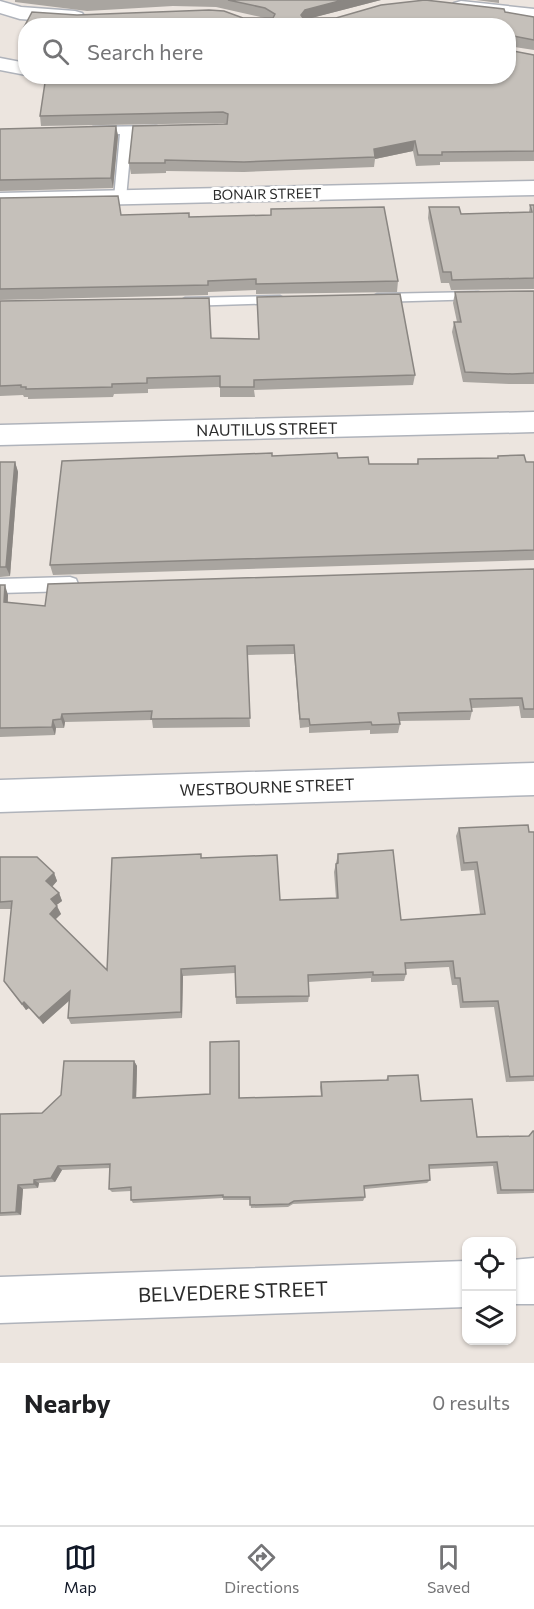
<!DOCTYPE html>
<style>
body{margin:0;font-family:Commissioner,sans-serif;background:#f6f6f6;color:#202124}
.controls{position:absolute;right:18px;bottom:18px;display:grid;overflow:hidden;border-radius:12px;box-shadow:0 2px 4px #0004}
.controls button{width:54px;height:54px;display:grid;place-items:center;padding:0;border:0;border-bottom:2px solid #e0e0e0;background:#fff;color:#202124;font:30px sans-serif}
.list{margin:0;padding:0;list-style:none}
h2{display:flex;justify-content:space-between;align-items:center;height:78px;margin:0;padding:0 24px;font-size:26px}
h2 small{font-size:20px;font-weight:400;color:#757577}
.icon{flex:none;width:33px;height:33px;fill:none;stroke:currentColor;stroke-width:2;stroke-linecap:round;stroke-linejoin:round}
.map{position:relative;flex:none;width:534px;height:1363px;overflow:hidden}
.search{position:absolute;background:#fff;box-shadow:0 2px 4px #0004;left:18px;right:18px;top:18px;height:66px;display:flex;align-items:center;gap:15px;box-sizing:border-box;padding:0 21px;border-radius:24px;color:#757577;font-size:22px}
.sheet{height:162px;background:#fff}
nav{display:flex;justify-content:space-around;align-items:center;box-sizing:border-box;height:84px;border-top:2px solid #e0e0e0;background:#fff;font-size:16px;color:#757577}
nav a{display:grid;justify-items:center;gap:3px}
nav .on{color:#111827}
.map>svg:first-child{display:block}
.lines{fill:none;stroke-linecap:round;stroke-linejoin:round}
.service-casing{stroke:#afb3bb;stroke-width:3}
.minor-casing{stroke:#afb3bb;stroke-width:3}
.tertiary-casing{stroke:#afb3bb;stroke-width:3}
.service{fill:#fff;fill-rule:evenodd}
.minor{fill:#fff;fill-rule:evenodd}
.tertiary{fill:#fff;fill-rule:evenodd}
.wall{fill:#a9a5a0}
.shaded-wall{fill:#8a8682}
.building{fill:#c5c0ba;stroke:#8a8682;stroke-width:1.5}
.labels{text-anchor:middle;stroke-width:6;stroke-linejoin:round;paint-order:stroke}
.far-street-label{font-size:14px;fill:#2c2c2c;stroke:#fff}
.street-label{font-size:16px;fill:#2c2c2c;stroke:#fff}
.near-street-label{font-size:20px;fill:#2c2c2c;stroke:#fff}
</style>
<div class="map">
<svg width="534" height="1363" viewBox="0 0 534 1363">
<rect width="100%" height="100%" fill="#ece5df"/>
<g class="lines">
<g class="service-casing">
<g id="service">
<path d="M156,126l4,1v6l-28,1 -6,64 -6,4 -4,-1 -2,-3 6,-64 -27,1 -6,-4 6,-4z"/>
<path d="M478,292l5,1 2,3 -2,3 -106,3 -7,-4 7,-4z"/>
<path d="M280,296l7,4 -2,3 -100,3 -7,-4 7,-4z"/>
<path d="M70,577l6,2 2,5 -2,5 -6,2 -70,2v-14z"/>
</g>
</g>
<g class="minor-casing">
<g id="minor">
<path d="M0,1l21,6 54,4 7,2 3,4 -3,4 -7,2 -55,-4 -20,-6z"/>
<path d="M461,1l73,8v12l-80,-10 -3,-4 3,-4z"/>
<path d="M0,58l26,5v12l-26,-5z"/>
<path d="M534,181v14l-534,12v-14z"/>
<path d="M534,763v32l-534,17v-32z"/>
<path d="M534,1258v46h-22v-44z"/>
<path d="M466,1261v46l-466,16v-46z"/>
</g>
</g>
<g class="tertiary-casing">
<path id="tertiary" d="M534,412v20l-534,13v-20z"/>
</g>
<use href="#service" class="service"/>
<use href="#minor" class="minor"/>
<use href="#tertiary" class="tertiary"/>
</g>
<g class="wall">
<path d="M15,0h366l-70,18 194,-6 29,5v33l-26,-4 -431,-31 188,3 -49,-11 -43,-1 -86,5 -72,-9z"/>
<path d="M476,0h23v3z"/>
<path d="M21,33l5,1v10h-3z"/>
<path d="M534,55v106l-94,1v3l-24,1 -3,-15 -38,8 -1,8 -130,5 -78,-1v2l-35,1 -2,-11 97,-39 -3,-1 -182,3 -1,-10 468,-40z"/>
<path d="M116,126l2,10 -5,52 -113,3v-62z"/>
<path d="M0,198l121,17 68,2 209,64 -1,11 -141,2v-4l-48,2v3l-208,5z"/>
<path d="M530,205h4v84l-83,1 -2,-7h-8l-13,-65 1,-11 32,7 68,-2z"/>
<path d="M534,291v93h-25l-46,-2 -11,-50 2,-10h3l-4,-19 2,-11z"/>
<path d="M0,301l415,74 -2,10 -159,5 1,7h-35v-10l-72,2v4l-34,1 -1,3 -85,2v-2h-4l-1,-2 -23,1z"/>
<path d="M272,456l66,2 31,6h48l1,-5 79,-1 1,-2 28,6h8v98l-481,15 -3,-10z"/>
<path d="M0,462h15l3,10 -8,104 -10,1z"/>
<path d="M534,569v149h-13l-2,-12 -47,2v3l-2,9 -71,1 1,3 -2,9 -28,1v-4l-61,3v-6l-9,1 -6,-74 -47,1 3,72 -97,1 -1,-8 -87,2 -1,6h-8l-1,7 -55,2v-152l8,10v8l37,3z"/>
<path d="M459,828l75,4v249l-28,1 -12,-75 -34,1 -3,-23h-5l-3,-18 -43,2v5l-2,7 -33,1v-4l-63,4 1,14 -1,6 -72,2 -1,-31 -52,3 -1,42 -111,6 -3,-6 1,-17 -26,23 -14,-16 -3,2 -18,-23 4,-78h-12v-52l54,16 3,8 -5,6 7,6 3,8 -6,4 5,9 -6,5 52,51 95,-112 78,42 56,-2 -2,-26 4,-18 63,66 79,-6 -6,-44 -13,1 -5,-35z"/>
<path d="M239,1047l1,51 81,-2 -1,-9 1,-5 65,-2 2,-4 33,25 56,36 51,-1 6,-5v62l-37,1 -4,-28 -64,3 1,11 -3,3 -62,6v8l-2,4 -70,3 -5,3 -37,1 -1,-8h-27v-2l-90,5 -2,-3v-9l-19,1 -3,-3 1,-21 -48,2 -7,12 -16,1 -1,5 -15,1 -2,26 -21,1v-102l42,-1 92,-52 3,5 -1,32 74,-4z"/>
</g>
<g class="shaded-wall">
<path d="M343,0h38l-77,20 -3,-5 4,-5z"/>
<path d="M116,126l2,10 -5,52 -2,-10z"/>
<path d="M415,141l-2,10 -38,8 -1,-10z"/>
<path d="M15,462l3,10 -8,104 -4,-9z"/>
<path d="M5,585l3,10 -1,17 -3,-10z"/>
<path d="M62,714l3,8 -1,6 -3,-9z"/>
<path d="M53,720l3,8 -1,7 -3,-8z"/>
<path d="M54,873l3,8 -7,8 -4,-8z"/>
<path d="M59,893l3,8 -8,6 -3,-8z"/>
<path d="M57,906l4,8 -7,7 -4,-7z"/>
<path d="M181,969l2,7 -1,42 -1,-6z"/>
<path d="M70,991l3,6 -30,27 -4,-6z"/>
<path d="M24,1002l5,6 -3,2 -4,-6z"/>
<path d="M134,1061l3,5 -1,37 -3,-5z"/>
<path d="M58,1166l4,4 -7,12 -4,-4z"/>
<path d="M34,1180l5,3 -1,5 -4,-4z"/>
<path d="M18,1185l5,4 -2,26 -5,-3z"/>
</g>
<g class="building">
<path d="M228,0h115l-38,10 -4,5 2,3h33l45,-13 44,-5 79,9 1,3 29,5v23l-26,-5v-9h-482v8l-5,-1 11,-21 45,3 132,-5 15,1 19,7h30l2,-4 -10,-6z"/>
<path d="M508,50l26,5v96l-92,1v3h-24l-3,-14 -41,8 1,8 -131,5 -79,-2v3h-36l4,-37 94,-2 1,-10 -5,-2 -183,4 6,-40h462z"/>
<path d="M116,126l-5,52 -111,2v-51z"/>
<path d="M118,196l3,19 68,-2v4l82,-2v-6l113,-2 14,74 -142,3v-5l-48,2v4l-208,4v-91z"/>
<path d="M530,205h4v73l-82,2 -1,-8h-8l-14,-65h30l2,7 71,-2z"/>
<path d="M534,291v82l-22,1 -47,-2 -11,-50h7l-6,-30z"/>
<path d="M400,294l15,81 -161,5v7h-34v-11l-73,2v5l-35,1v3l-86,2v-2h-5v-2l-21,1v-85l209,-3 2,40 48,1 -2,-42z"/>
<path d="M272,453v3l65,-3 1,5 30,-1 1,7h49v-5l80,-1v-2l26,-1 2,7h8v88l-484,15 12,-104z"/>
<path d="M0,462h15l-9,105h-6z"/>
<path d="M534,569v140h-10l-2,-11 -52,1 2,12 -74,2 2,11 -28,1 -1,-3 -61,3 -1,-6h-9l-6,-74 -47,1 3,72 -99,1 1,-8 -90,3 -1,5 -8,1 -1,7 -52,1v-143h5l-1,17 41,4 3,-22z"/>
<path d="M528,825l1,7h5v244l-24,1 -12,-76 -35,1 -3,-24h-5l-2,-17 -48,2 1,11 -33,1v-3l-65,3 1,21 -73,1 -1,-31 -54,3v43l-113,6 2,-27 -31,27 -15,-16 -2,2 -18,-23 8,-80 -12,1v-45h37l17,16 -8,8 13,12 -8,6 6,7 -7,8 57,56 5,-112 89,-4v4l76,-3 3,45 58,-2 -2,-34 2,-1v-9l55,-4 8,70 84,-6 -8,-52 -13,1 -5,-35z"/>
<path d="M239,1041v57l83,-2 -1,-14 67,-2v-4l30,-1 3,26 51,-2 5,38 52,-1 4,-5h1v59h-33l-4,-28 -68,3 1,15 -66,6 1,11 -71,4 -5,3 -39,1v-8h-27v-2l-92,5v-13l-22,2 1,-25 -52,2 -7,12 -17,2v4l-16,1 -2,27 -16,1v-99l42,-1 19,-18 3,-34h70l-1,37 77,-4v-52z"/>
</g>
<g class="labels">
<g class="far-street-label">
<text transform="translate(267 194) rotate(-1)" y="5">BONAIR STREET</text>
</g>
<g class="street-label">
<text transform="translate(267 429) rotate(-1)" y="6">NAUTILUS STREET</text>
<text transform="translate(267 787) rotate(-2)" y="6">WESTBOURNE STREET</text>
</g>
<g class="near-street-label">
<text transform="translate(233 1292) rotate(-2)" y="7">BELVEDERE STREET</text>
</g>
</g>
</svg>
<div class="controls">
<button><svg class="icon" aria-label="locate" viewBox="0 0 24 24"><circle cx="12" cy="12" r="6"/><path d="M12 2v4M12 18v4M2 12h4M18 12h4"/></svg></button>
<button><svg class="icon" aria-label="layers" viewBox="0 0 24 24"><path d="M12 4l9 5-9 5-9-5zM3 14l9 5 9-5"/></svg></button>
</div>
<div class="search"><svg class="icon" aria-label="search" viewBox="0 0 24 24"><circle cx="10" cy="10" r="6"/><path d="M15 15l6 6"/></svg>Search here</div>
</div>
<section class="sheet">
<h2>Nearby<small>0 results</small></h2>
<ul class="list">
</ul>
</section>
<nav>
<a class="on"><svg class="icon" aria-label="map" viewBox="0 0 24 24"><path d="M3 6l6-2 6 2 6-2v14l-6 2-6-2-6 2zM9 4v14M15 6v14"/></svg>Map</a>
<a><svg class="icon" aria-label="directions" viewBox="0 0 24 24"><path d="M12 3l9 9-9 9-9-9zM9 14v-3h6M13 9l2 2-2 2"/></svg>Directions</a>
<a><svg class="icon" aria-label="saved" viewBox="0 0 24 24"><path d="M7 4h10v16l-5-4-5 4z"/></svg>Saved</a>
</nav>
